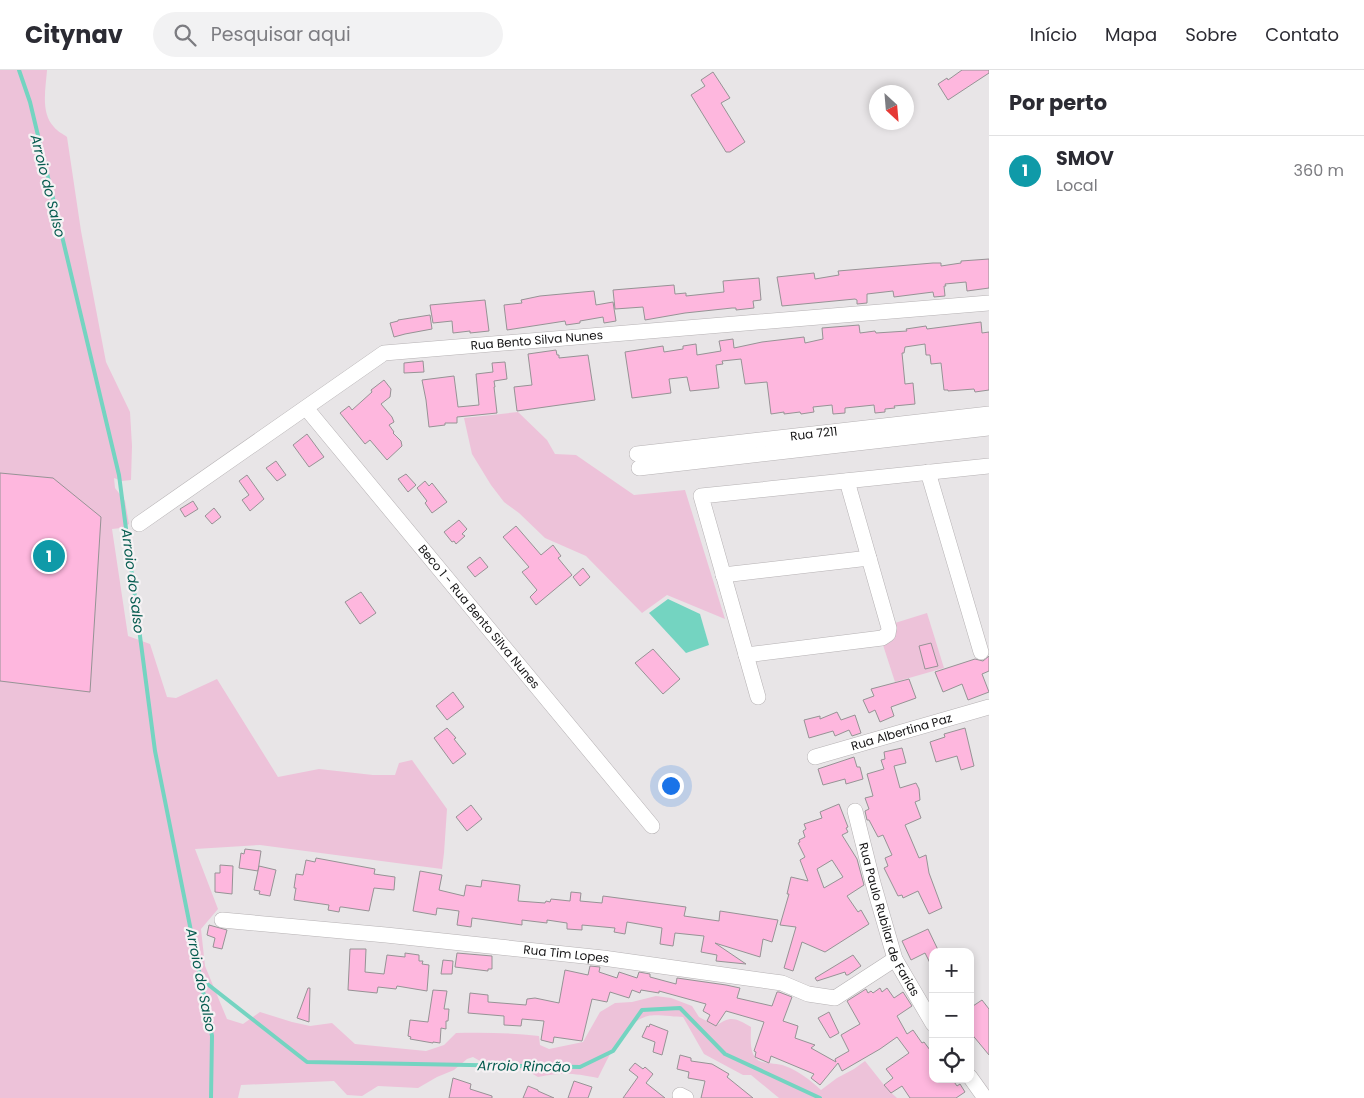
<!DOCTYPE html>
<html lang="pt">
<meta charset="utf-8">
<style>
body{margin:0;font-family:Poppins,sans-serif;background:#f2f2f3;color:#2b2b33}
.controls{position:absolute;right:15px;bottom:15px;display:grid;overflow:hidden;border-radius:10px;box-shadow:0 2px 8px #0003}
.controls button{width:45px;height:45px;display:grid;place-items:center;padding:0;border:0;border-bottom:1px solid #e1e1e2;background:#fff;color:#2b2b33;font:25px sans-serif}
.compass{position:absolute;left:869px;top:15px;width:45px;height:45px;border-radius:50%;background:#fff;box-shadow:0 2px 8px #0003;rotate:154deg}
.you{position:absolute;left:670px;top:715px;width:18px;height:18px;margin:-12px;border:4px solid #fff;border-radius:50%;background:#1a73e8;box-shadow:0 0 0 8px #1a73e833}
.badge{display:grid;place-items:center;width:32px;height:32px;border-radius:50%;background:#7c3aed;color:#fff;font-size:16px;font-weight:700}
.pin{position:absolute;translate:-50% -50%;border:2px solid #fff;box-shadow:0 1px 5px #0006}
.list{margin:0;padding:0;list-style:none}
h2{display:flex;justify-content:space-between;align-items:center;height:65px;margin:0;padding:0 20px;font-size:21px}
h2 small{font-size:16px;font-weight:400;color:#7c7c81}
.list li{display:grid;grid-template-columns:32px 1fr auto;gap:15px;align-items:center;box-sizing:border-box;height:70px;padding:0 20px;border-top:1px solid #e1e1e2}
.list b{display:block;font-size:19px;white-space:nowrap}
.list p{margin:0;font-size:16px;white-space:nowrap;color:#7c7c81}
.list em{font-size:16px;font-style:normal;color:#7c7c81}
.icon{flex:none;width:28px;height:28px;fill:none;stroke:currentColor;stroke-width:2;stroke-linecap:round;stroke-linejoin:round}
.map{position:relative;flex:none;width:989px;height:1028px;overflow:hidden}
header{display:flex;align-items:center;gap:30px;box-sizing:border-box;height:70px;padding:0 25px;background:#fff;border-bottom:1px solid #e1e1e2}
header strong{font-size:24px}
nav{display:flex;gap:28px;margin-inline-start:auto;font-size:18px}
.search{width:350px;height:45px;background:#f2f2f3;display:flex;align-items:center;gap:12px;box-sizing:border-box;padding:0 18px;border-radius:28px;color:#7c7c81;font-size:19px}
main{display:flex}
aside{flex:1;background:#fff}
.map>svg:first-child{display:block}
.green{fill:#edc2d9}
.water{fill:#74d4c1}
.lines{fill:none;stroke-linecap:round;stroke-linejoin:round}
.stream{stroke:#74d4c1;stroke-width:4}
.building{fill:#feb7de;stroke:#969395;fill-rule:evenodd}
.minor-casing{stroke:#b6b2b4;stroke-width:16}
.minor{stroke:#fff;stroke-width:15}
.labels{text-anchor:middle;stroke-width:4.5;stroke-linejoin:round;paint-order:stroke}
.street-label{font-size:12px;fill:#151415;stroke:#f6f2f4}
.water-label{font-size:14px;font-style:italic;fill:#065c50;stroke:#f6f2f4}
</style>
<header>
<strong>Citynav</strong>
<div class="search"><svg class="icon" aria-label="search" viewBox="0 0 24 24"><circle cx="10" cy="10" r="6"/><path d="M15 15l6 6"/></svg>Pesquisar aqui</div>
<nav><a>Início</a><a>Mapa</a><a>Sobre</a><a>Contato</a></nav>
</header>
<main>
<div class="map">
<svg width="989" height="1028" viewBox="0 0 989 1028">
<rect width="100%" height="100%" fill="#e8e5e7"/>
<g class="green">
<path d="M0,0h47c-1,17 -7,43 7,57 3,4 9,7 13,10l14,94 25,131 24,50 2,34 -1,34 -9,1 -8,-3 1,10 10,13 4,23 -8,4 -9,1 16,107 22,8 17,53 9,1 41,-19 61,98 41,-8 54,6h22l4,-12 13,-3 35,49 -3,44 -2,16 -182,-24 -65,4 23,60 -17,20 4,37 22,53 16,5 17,-12 32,10 18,4 22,-3 23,21 71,7 18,-6 12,-12c28,-1 55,0 83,3l1,9 9,4 34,-7 17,-30 15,-9 17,-1 24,-6 15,2 21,8 7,11 17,9c14,-11 20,-8 35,1 0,11 -3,31 11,35 7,2 16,1 23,4 14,5 25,14 36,24l16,-12 17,-9 11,-8 23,29 9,8h-118l-28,-23h-8l-39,-21 -21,-37c-9,0 -27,-3 -35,-1 -25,6 -39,41 -50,62 -25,-5 -35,-6 -60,-1l-12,-7 -39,-5 -14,-8 -6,2 -13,11 -17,7 -19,11 -40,-2 -16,10 -15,-1 -13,-14 -93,4 -3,13h-238z"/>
<path d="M518,342l29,28 8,14 21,1 58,40 51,-5 40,129 -58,-24 -25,18 -56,-57 -41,-18 -26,-25 -15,-11 -13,-17 -19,-31 -8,-36z"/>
<path d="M927,543l17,55 -49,14 -12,-37 12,-22z"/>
</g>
<path class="water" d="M668,529l32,15 9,31 -23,8 -37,-40z"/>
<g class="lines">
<g class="stream">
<path d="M19,0l11,32 89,373 36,276 57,285 -1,62"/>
<path d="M201,909l106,83 273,5 33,-16 29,-41 38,-2 45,46 95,44"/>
</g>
</g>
<g class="building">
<path d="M962,0h27v3l-41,27 -10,-16 9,-6 1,2z"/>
<path d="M713,2l17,26 -9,5 24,39 -15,10h-4l-35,-57 14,-9 -4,-6z"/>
<path d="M989,189v29l-22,3 -1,-9 -21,2 1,2h-2l1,10 -11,1 -1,-5 -39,5 -1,-6 -26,3v9l-10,1v-4l-2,-1 -73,7 -5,-29 37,-4 1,6 24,-4 -1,-4 95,-8h8v3l20,-3v-2z"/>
<path d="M759,208l2,22 -8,1 1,7 -18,2v-2h-4l-47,5 -40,7 -2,-13 -28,2 -2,-19 61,-5 1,9 11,-1v3l38,-4 -1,-11z"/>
<path d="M594,221l2,14 17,-3 3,19 -12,2 -1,-6 -23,4v2l-14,2 -1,-4 -58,9 -3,-25 18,-2 -1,-3 19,-4z"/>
<path d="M485,230l4,31 -19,2v-2l-17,2 -1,-12 -19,2 -3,-18z"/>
<path d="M430,245l2,14 -27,5 -11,3 -4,-14 8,-2v-1z"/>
<path d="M981,252l1,11 7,-1v58l-14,2 -1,-3 -26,2v-1h-4l-3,-27 -10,1 -1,-9h-4l-1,-11 -20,3 -1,6h-2l3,31 8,-1 2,21 -21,2 1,2 -10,1v3l-10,1 -1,-8 -29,3v5l-12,1 -1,-9 -19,2 1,5 -13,2 -1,-2 -16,2v-2l-13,2 -4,-32 -22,2 -4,-25 -19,2 1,3 -7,1 3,23 -29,3 -3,-14 -18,2 2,14 -39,5 -7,-46 38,-6 1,6 19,-3v-3l13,-2 1,11 24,-4 -2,-10 14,-2 1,9 28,-6 42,-5 1,6 18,-4 -1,-11 37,-3 1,8 15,-2 1,2 31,-2 -1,-2 20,-3 1,3z"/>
<path d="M556,280l1,5h2v3l29,-3 7,45 -78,11 -3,-24 18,-2 -4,-31z"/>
<path d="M423,291l1,11 -20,1v-10z"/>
<path d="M505,292l2,17 -13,2 1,6h-1l3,26 -40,4v6h-12v2l-16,2 -3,-27 -4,-20 32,-4 4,31 21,-2 -3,-31 17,-2 -1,-9z"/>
<path d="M384,310l7,9 -1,8 -9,7 11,13 2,5 -5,3 5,7 -1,1 8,8 1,5 -15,14 -17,-20 -5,4 -25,-31 9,-7 3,4 20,-18 -1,-2z"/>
<path d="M307,364l17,23 -15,10 -16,-22z"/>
<path d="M276,391l10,14 -9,6 -11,-13z"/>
<path d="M0,403l53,5 48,39 -11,175 -90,-11z"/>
<path d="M406,404l10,11 -8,7 -10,-13z"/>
<path d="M247,405l17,24 -14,12 -8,-11 7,-5 -10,-14z"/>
<path d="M425,411l4,5 3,-3 15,19 -15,11 -7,-10 2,-2 -10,-13z"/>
<path d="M193,431l5,8 -13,8 -5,-8z"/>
<path d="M214,438l7,9 -9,7 -7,-8z"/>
<path d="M459,450l8,9 -5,5 3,2 -9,8 -2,-3 -2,1 -8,-10z"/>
<path d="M516,456l25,29 12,-10 8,11 -3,2 14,17 -36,30 -6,-8 7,-7 -15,-18 7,-5 -26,-30z"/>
<path d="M480,487l8,10 -13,10 -8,-10z"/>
<path d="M583,498l7,9 -10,9 -7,-9z"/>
<path d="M361,522l15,21 -16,11 -15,-22z"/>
<path d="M931,573l7,23 -13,3 -6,-23z"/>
<path d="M653,579l27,30 -17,15 -28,-31z"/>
<path d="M989,586v15l-7,3 7,18 -21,8 -6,-16 -19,8 -8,-20 40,-13 8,2z"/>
<path d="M909,609l7,19 -25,9 3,9 -14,6 -5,-12 -6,3 -6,-13 11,-4 -3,-7z"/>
<path d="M453,622l11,15 -17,13 -11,-14z"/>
<path d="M837,642l4,8 14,-5 6,18 -9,3 -3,-6 -14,6 -2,-5 -24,7 -5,-18 16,-4v3z"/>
<path d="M447,658l9,10 -2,1 12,15 -13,10 -19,-26z"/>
<path d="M965,658l9,38 -13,4 -4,-14 -21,6 -6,-20 15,-5 -1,-3z"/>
<path d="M902,678l4,15 -12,3 6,22 16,-5 3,6 1,11 -5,2 6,16 -16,7 14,33 7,-3 3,18 13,35 -13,6 -11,-23 -15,7 -1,-3 -4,1 -14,-28 4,-2 -3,-8 7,-3 -9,-20 -5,2 -9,-17h-2l-2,-9 4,-2 -4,-11 8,-2 -6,-22 17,-5 -3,-9 4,-1 -1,-7z"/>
<path d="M854,687l3,10h3l3,12 -17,5 -1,-5 -22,6 -5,-16z"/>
<path d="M839,734l9,23 -2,1 2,4 -6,3 15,24 7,26 -17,11 11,16 3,-2 8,14 -44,28 -23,-10 -9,29 -9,-3 12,-41 -16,-2 9,-31h-2l4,-17 17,4 -8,-21 5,-3 -7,-14 2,-1 -1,-2 6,-3 -2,-6 3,-2 -2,-5 18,-6 -2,-6zM832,790l11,17 -19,11 -7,-19z"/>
<path d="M471,735l11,14 -15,12 -11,-14z"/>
<path d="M245,779l16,2 -3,20 -19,-3 2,-15 3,1z"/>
<path d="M316,788l59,11 -1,5 21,3 -1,13 -20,-2 -5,23 -27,-4h-2l-1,5 -11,-2 1,-5 -35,-5 2,-12h-2l2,-14 7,1 3,-15 9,2z"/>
<path d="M220,795l13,1 -1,28 -17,-2v-19h5z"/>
<path d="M259,796l17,4 -6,26 -11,-2 1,-3 -6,-1z"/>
<path d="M420,801l22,4 -3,15 25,6 2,-11 15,2 1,-7 38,5 -2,16 27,2 1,-2 4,1 1,-3 19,2 1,-9 10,1 -1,8 22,2 1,-7 83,11 -2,9 35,5 1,-10 58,9 -6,22 -9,-3 -3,18 -45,-14 31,21 -30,-3 1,-6 -16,-3 3,-16 -29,-3 -2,13 -13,-2 2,-16 -35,-6 -2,12 -11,-2 1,-4 -33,-3v5l-15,-1v-6l-20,-3v3l-25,-3v5l-50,-7 -1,9 -14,-2 2,-14 -22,-3 -1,7 -23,-4z"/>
<path d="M209,855l18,5 -5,19 -9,-2 2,-9 -8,-3z"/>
<path d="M928,859l11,23h-6v17l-8,-16 -14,7 -9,-19z"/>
<path d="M350,879h16l-1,23 19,2 3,-19 18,2v-4l14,2v6h4l-1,3 7,1 -2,26 -30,-5 -1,3 -18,-2 -1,6 -29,-3z"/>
<path d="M457,883l35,3v13h-4v2l-33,-4z"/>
<path d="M853,885l8,11 -13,9h-2l-1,-3 -28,9 -2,-3z"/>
<path d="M443,890l10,1 -1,13h-11z"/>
<path d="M590,896l10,1 -1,5 18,6 2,-6 18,6 2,-6 11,2v3l26,7 1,-6 49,7 14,3 -3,10 35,8 5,-14h2l13,5 -9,24 15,5 -3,12 20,7 -4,3 25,14 -1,-3 14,-8 -8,-16 19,-11 -13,-23 19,-12 2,4 3,-2 2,2 7,-5 2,4 5,-4 7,10 9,-6 9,14 -15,10 10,18 6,-4 9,13 2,-1 9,12v25h19l5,7 3,-2 5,8 -9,6h-46l-8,-12 -11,7 -7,-8 9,-7 -7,-9 23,-16 -12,-16 -17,12 -38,22 -4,-8 -18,22 -9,-7 3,-4 -43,-18 -2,7 -14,-6 1,-5 -2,-1 10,-29 -38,-11 -10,15 -9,-5 3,-6 -7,-4 3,-7 -47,-13v2l-18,-3 -1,3 -8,-3 -3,8 -19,-6 -3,10 -15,-3 -10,42 -28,-4 -1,6 -12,-3 3,-19 -22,-2 -1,7 -17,-1v-9l-36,-3 2,-20 18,2v7l38,3 1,-6 8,-1 24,5 6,-33 23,5z"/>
<path d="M308,918h2l-1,34 -12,-4z"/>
<path d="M433,920l14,1 -3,18h5l-1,12h-2v8l-5,-1 -1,15 -7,-1v1l-23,-4 1,-2 -3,-1 2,-16 18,2z"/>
<path d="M982,930l7,9v46l-19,-23v-24z"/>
<path d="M829,942l10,21 -9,5 -12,-20z"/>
<path d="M650,954l18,7 -6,24 -9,-3 2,-10 -13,-5 5,-11 2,1z"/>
<path d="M680,985l11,3v3l21,3 17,10 -2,3 26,21h-52l4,-17 -17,-3 1,-6 -12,-3z"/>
<path d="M635,993l8,6 2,-2 8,7 -7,9 19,15h-42l15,-21 -9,-7z"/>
<path d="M453,1008l18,6 -1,5 22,7v2h-43z"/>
<path d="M574,1011l18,6 -4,11h-20z"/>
<path d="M528,1016l10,4v1l16,7h-31z"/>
</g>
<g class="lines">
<g class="minor-casing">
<g id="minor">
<path id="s1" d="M306,338l346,418"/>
<path id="s2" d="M637,384l352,-40"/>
<path d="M639,398l350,-40"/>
<path d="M928,402l53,180"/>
<path id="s3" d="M139,454l245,-171 605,-50"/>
<path d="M723,505l146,-17"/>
<path d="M746,585l136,-17 6,-4 1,-6 -42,-147"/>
<path d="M758,627l-57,-201 288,-30"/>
<path id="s4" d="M815,687l174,-50"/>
<path id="s5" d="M855,741l18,72 22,76 38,65"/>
<path id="s6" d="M222,850l164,15 217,23 179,25 26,11 27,4 60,-39"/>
<path d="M970,1007l15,21"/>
<path d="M680,1025l6,3"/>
</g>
</g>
<use href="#minor" class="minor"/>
</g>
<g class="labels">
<g class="street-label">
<text dy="4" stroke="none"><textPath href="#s3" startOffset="452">Rua Bento Silva Nunes</textPath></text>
<text dy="4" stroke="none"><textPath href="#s2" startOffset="178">Rua 7211</textPath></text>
<text dy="4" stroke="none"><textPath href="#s1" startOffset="271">Beco 1 - Rua Bento Silva Nunes</textPath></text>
<text dy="4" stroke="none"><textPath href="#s4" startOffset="90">Rua Albertina Paz</textPath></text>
<text dy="4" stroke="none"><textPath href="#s5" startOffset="114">Rua Paulo Rubilar de Farias</textPath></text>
<text dy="4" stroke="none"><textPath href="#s6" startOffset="346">Rua Tim Lopes</textPath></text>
</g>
<g class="water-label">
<text transform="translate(48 116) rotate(76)" y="5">Arroio do Salso</text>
<text transform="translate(133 511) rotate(83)" y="5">Arroio do Salso</text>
<text transform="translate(201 910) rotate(79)" y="5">Arroio do Salso</text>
<text transform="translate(524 996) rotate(1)" y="5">Arroio Rincão</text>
</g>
</g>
</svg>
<div class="controls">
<button>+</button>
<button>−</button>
<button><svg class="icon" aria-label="locate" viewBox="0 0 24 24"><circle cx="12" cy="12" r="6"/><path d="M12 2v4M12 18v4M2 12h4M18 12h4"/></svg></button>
</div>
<svg class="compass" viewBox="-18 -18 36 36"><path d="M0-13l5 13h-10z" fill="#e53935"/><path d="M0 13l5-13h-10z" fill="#7c7c81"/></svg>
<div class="you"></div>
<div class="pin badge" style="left:49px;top:486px;background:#0f9aa8">1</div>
</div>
<aside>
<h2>Por perto<small></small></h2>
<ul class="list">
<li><span class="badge" style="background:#0f9aa8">1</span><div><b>SMOV</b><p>Local</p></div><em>360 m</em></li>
</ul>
</aside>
</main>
